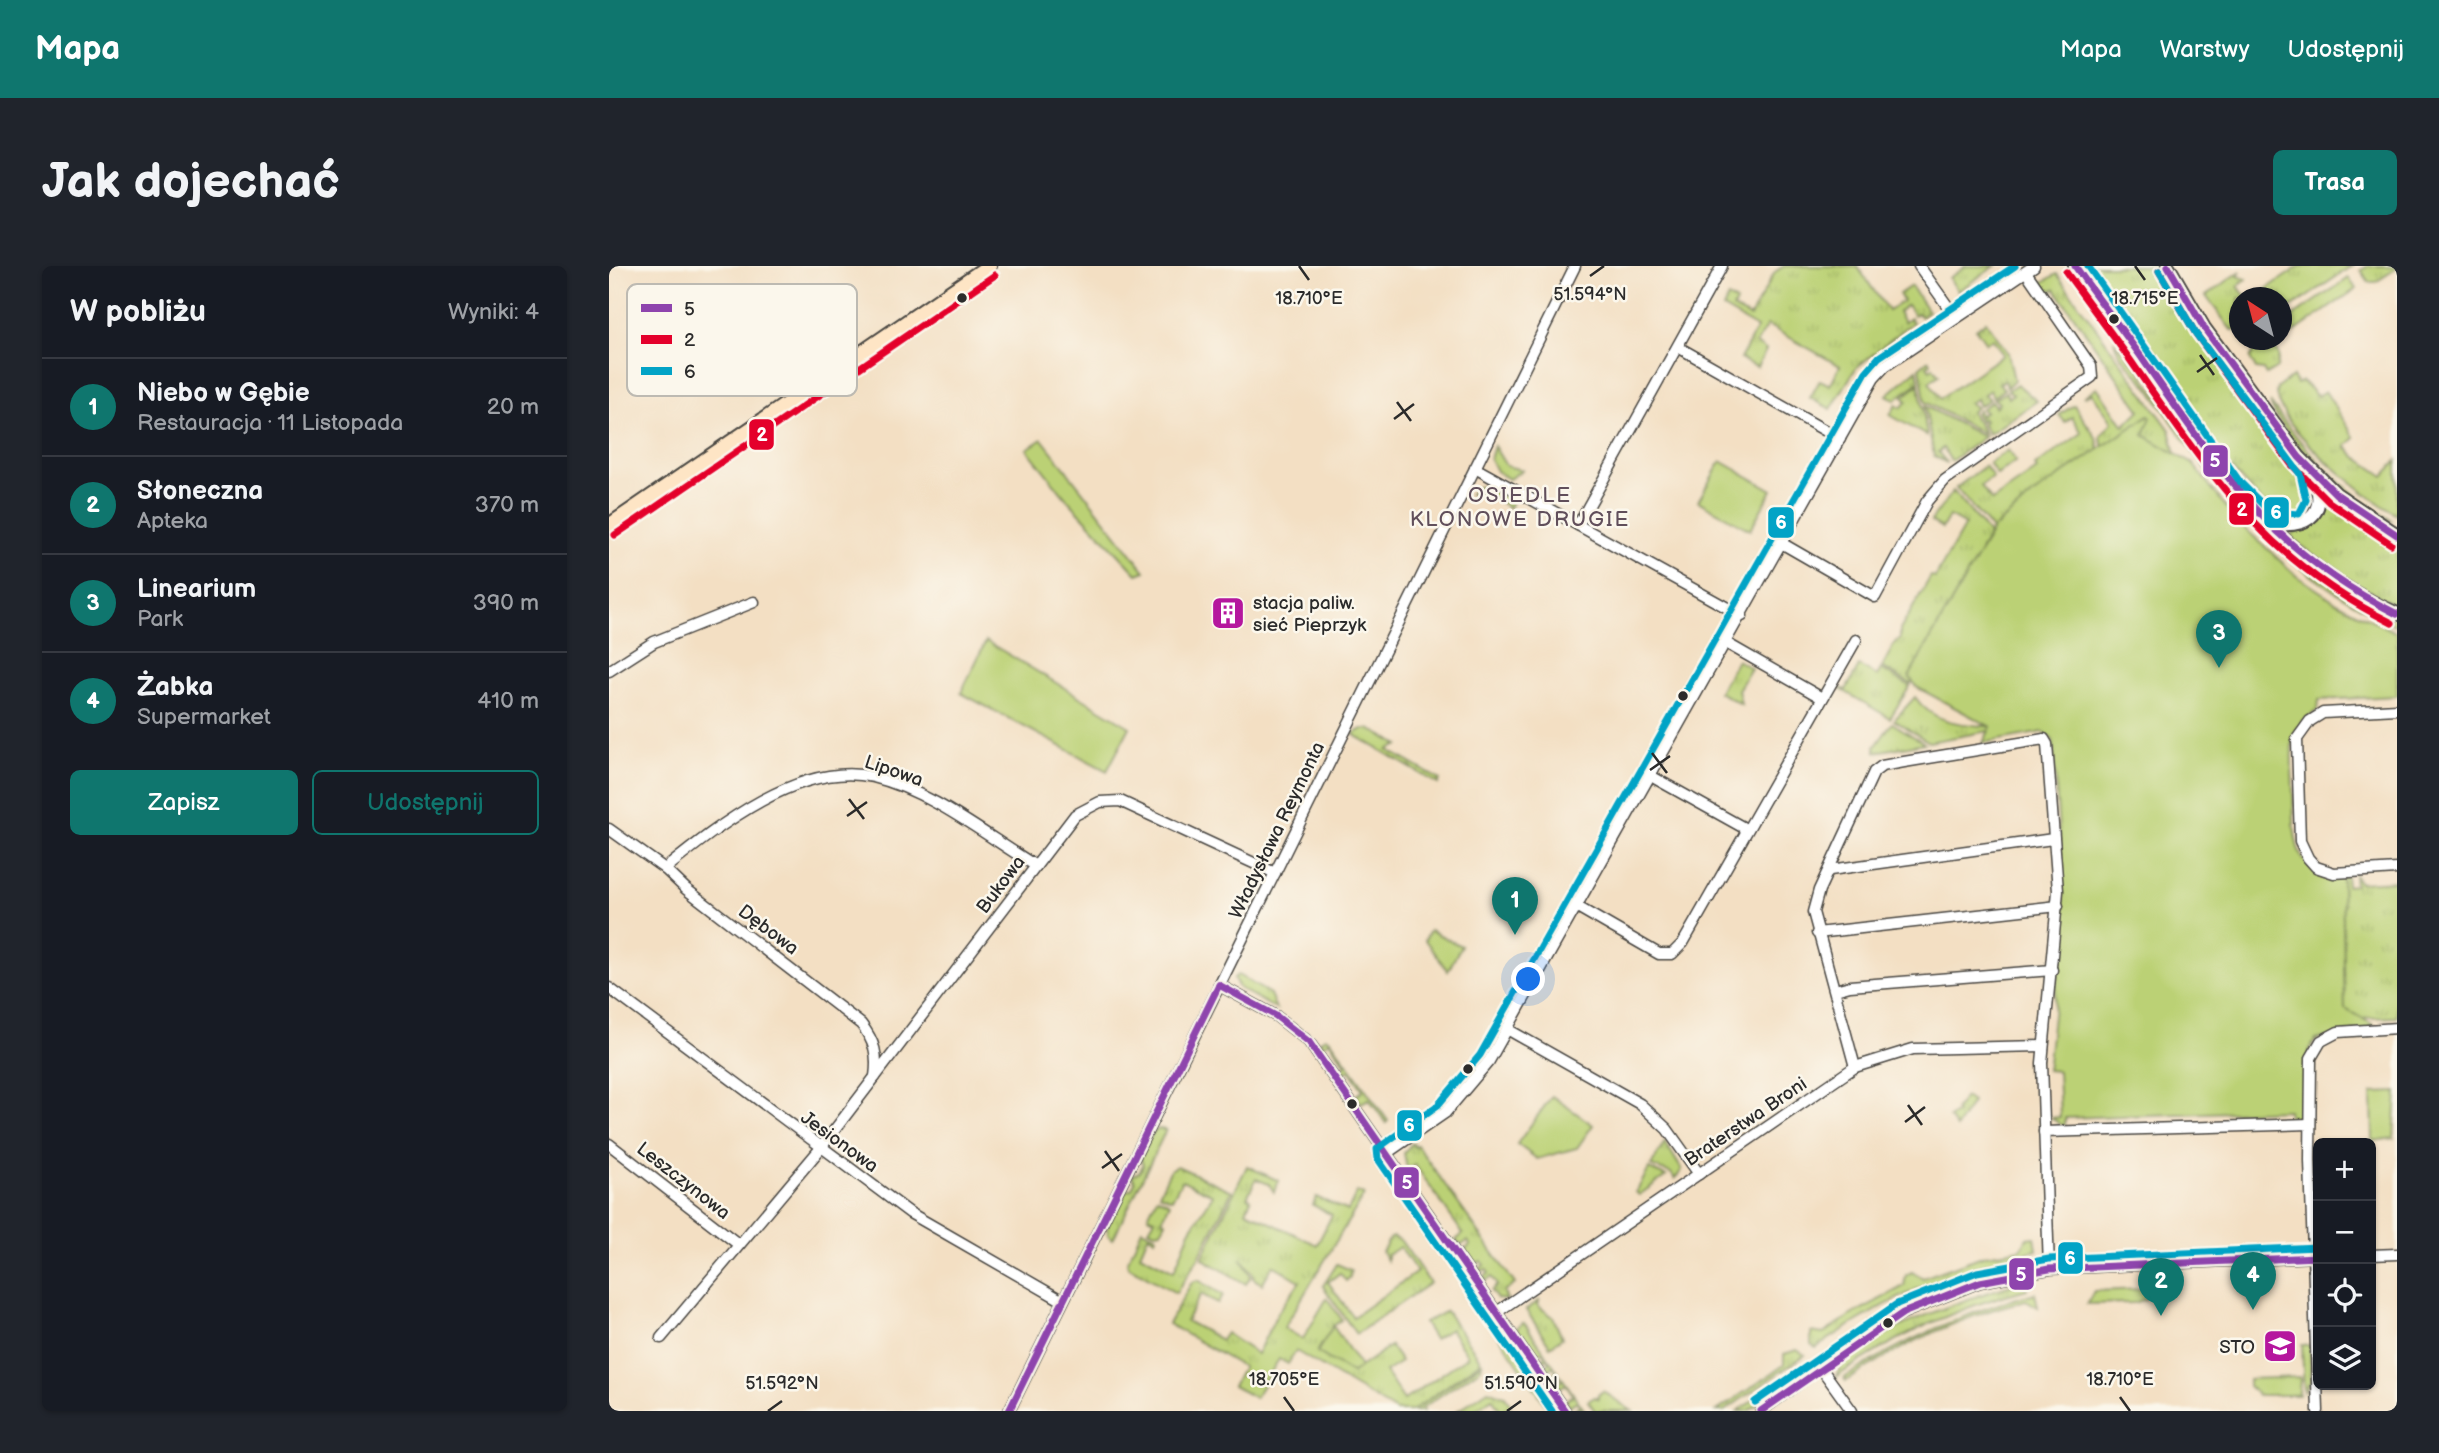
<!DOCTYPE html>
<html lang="pl">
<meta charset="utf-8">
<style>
body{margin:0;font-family:"Balsamiq Sans",sans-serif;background:#20242c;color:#f1f3f6}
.controls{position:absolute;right:21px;bottom:21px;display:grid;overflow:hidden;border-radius:10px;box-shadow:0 2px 5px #0004}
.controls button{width:63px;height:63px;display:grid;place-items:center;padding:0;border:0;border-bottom:2px solid #363941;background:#171b24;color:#f1f3f6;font:35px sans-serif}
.compass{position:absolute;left:1620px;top:21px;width:63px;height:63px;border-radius:50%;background:#171b24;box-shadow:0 2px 5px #0004;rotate:324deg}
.you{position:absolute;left:920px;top:714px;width:24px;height:24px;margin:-18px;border:5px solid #fff;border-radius:50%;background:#1a73e8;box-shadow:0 0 0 10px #1a73e833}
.badge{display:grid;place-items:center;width:46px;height:46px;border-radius:50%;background:#0f766e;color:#fff;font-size:23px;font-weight:700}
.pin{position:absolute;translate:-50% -58px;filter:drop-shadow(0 2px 4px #0008)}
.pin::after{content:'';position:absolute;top:37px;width:24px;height:21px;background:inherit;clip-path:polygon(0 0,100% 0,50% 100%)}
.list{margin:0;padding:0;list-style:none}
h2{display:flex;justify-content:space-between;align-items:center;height:91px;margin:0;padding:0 28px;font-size:30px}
h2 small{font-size:23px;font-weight:400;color:#9ea1a6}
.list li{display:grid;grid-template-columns:46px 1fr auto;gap:21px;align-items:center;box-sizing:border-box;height:98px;padding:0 28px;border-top:2px solid #363941}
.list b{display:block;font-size:26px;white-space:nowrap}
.list p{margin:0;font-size:23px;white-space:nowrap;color:#9ea1a6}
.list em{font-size:23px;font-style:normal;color:#9ea1a6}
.actions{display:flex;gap:14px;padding:21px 28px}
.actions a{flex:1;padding:16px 0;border:2px solid #0f766e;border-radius:10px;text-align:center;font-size:24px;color:#0f766e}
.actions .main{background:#0f766e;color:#fff}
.icon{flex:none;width:38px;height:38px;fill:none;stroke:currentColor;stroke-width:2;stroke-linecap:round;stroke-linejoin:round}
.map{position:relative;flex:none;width:1788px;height:1145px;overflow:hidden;border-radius:10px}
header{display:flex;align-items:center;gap:42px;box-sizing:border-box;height:98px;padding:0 35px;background:#0f766e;color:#fff}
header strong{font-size:33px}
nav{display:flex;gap:38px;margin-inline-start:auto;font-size:24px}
.intro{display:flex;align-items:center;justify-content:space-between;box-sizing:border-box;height:168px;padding:0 42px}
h1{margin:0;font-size:49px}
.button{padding:18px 32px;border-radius:10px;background:#0f766e;color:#fff;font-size:24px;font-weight:700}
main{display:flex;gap:42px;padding:0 42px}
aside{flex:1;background:#171b24;border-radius:10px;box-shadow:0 2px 5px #0004}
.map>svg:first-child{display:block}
.grass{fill:url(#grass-tufts);stroke:#737e50;stroke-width:2}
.green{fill:#bbd175;stroke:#737e50;stroke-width:2}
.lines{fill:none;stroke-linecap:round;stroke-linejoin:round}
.minor-casing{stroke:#494642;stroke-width:13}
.tertiary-casing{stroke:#494642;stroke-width:16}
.secondary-casing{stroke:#494642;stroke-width:18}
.minor{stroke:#fff;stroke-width:10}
.tertiary{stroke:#fff;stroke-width:12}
.secondary{stroke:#fee5c5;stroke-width:14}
.bus-1-casing{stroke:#fbf7ec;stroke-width:12}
.bus-2-casing{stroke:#fbf7ec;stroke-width:12}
.bus-3-casing{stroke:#fbf7ec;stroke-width:12}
.bus-1{stroke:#8e44ad;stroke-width:7}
.bus-2{stroke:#e4002b;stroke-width:7}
.bus-3{stroke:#02a3c6;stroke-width:7}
.ticks{fill:none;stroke:#2b2b2b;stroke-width:2.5}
.bus-dot{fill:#2b2b2b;stroke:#fbf7ec;stroke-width:2.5}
.labels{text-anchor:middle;stroke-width:5;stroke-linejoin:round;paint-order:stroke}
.poi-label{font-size:19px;fill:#2b2b2b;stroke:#fbf7ec;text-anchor:start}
.street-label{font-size:19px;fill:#2b2b2b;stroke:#fbf7ec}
.neighbourhood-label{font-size:21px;letter-spacing:2px;fill:#614f5b;stroke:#fbf7ec}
.key{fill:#fbf7ec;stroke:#bdbab2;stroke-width:2}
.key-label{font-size:19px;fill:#2b2b2b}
.ticks-label{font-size:18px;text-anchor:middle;fill:#2b2b2b;stroke:#fbf7ec;stroke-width:5;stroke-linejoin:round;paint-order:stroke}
.line-badge{stroke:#fbf7ec;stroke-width:2.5}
.badge-label{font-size:19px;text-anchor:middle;font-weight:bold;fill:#fff}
</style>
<header>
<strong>Mapa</strong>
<nav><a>Mapa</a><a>Warstwy</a><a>Udostępnij</a></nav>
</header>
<div class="intro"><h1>Jak dojechać</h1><a class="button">Trasa</a></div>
<main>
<aside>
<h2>W pobliżu<small>Wyniki: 4</small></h2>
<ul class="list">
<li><span class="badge">1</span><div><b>Niebo w Gębie</b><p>Restauracja · 11 Listopada</p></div><em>20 m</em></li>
<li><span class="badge">2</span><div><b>Słoneczna</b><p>Apteka</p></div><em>370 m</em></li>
<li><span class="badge">3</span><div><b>Linearium</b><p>Park</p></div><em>390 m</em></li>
<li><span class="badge">4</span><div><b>Żabka</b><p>Supermarket</p></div><em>410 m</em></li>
</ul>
<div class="actions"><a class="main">Zapisz</a><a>Udostępnij</a></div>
</aside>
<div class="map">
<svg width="1788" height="1145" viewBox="0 0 1788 1145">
<defs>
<pattern id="grass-tufts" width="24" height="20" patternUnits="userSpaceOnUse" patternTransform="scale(1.75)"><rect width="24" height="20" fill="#bbd175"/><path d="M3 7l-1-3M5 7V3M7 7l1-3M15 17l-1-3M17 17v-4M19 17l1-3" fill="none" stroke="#a1b465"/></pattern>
</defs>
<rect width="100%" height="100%" fill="#fbf7ec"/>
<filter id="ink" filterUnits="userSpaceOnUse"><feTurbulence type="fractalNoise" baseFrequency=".0143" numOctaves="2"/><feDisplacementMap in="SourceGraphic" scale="14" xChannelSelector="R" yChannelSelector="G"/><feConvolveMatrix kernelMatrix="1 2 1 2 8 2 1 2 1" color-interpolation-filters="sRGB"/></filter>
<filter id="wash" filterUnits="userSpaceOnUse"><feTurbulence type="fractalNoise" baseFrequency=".00686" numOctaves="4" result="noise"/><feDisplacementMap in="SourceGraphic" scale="28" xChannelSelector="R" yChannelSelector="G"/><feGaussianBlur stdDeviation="1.57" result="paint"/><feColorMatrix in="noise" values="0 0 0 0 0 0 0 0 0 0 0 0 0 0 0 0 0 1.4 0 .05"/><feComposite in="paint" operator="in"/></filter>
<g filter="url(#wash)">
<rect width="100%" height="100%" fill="#f3dfc3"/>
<g class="grass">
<path d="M1175,0h73l31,45 15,-10 -4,-7 12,-8 17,25 -7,6 -3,-4 -4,2 -7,-10 -9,7 6,10 6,-4 3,4 -57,46 -25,41 -21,-11 10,-18 10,5 10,-19 -73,-41 -11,19 10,6 -9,17 -17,-8 17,-31 -34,-20 5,-11 8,5 -3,6 17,9 25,-45z"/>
<path d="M1357,0h29l-37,25 -9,-13z"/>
<path d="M1486,0h61l120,173 26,32 11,27 -2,9 -9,11 -28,-3 -65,-71 -119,-174z"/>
<path d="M1691,0h52l-70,48 -1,-16 -26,-1z"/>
<path d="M1759,0h29v2l-21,14h-7l-8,-12z"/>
<path d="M1632,5l-3,5 8,3 -8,7 8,11 -7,1v31l-7,2 -26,-35z"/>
<path d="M1448,8l113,156 6,24 -73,-1 -2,-17 11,-14 -20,-29 -9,4 14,-10 27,39 16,-16 -85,-121 -8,3 -7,-8z"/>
<path d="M1740,12l7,11 -83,58 6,8 -2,13 -11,7 -3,-5 -7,-1 -6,-11c6,-13 18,-18 31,-18l1,-16z"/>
<path d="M1377,55l22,32 6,27 -7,7 -3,-6 -5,2 5,6 -11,8 -3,-7 -6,4 6,5 -11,7 -3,-7 -7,4 7,4 -5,5 14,22 -60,-32 -5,-35 9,-7 2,3 -4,3 3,4 3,-3 6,8 -10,7 11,16 63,-43 -10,-16 -7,4 -10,-14z"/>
<path d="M1505,75l25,28 81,115 33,38 61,52 83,46v6c-125,-61 -170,-122 -246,-235 -10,-15 -34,-34 -37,-50z"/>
<path d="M1308,103l2,13 -24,18 -8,-5z"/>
<path d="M1683,111l5,7 5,-3 15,15 8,-5 30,47 -9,8 9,10 29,20 13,-15v54c-32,-19 -115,-84 -121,-121l1,-6z"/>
<path d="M1310,118l8,52 -37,-21 6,-10 5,3 6,-7 -4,-4z"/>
<path d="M1408,118l20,17 -48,33 -7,-10 3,-3 -2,-3 -3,3 -5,-8 3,-3 2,6 5,-4 -4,-3 11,-8 3,6 4,-4 -5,-4 12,-7 3,6 4,-4 -5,-4z"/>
<path d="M1661,136c35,49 71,88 123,119 -30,-2 -116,-89 -123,-119z"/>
<path d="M1465,139l23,34 2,12 -107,79 -36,-42 29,-22 8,11 -12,9 11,15 45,-31 -2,-4 47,-33 -10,-16 -7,5 -6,-7z"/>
<path d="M1316,140l59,31 -33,24 -8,-13 -5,4 9,11 -13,-7z"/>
<path d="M885,180l12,20 16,4 -13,9 -13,-8 -6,-12z"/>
<path d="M1399,184l8,11 -19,14 -8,-12z"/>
<path d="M881,218l9,4 3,8 10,6 -3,6 -18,-12 -21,-2 8,-7z"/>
<path d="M1344,225l36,43 -9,17v8l-63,105 -6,20 -29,-17 14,-26 4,-1v-10l31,-54 4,2 30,-53 -16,-9 -7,12 -11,-7z"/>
<path d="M1719,231l69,45v64l-59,-32 -50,-38 25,-12z"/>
<path d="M1128,394l14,8 -13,22 3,14 -22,-12z"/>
<path d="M1250,400l18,10 4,-7 29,17 -20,32 -53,-31 9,3z"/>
<path d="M1306,431c21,31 56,27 90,31l-76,14 -35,-22z"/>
<path d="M1283,457l32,20 -48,9 -1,-5z"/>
<path d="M754,463h7l29,16 -11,5 52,30 -2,4 -85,-50z"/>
<path d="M1707,605l11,5h19l1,10 8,-1 -1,-10 6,8 37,-2v136l-31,1 -2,4 -43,14 -8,7z"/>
<path d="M629,709l32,19 6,15 -37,-21 -5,-10z"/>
<path d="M716,771l6,3 57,81 -2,2 -17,-24 -8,4 -5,-7 7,-6 -14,-20 -7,5 -3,-4 7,-6 -17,-24 -8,6 -1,-6z"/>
<path d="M1356,831l7,5 -16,26 -7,-10 8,-6 -2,-2z"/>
<path d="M550,863l7,1 -53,109 -5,-4 -1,-9 17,-35 8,-2 3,-7 -3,-7 7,-3 4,-7 -3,-8 13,-25z"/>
<path d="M1056,876l17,28 -7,9 -4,-6 -20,-7z"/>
<path d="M803,877l2,4 3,-2 98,139 -11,8 3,8 -10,-1 -6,-8 6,-6 -5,-8 -7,4 -3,-2 7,-6 -3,-4 -8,4 -1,-3 7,-5 -3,-4 -8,4 -9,-14 6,-6 -2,-4 -8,5 -4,-6 7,-6 -48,-69 -8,4 -3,-16z"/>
<path d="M568,900l55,25 -33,66 -23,36 -48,-27 -1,-4 15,-33 14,7 -1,3 -7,-4 -8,19 34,17 16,-40 23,-36 -31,-15 -10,19 -13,-5 12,-25z"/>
<path d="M638,900l32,15 -5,11 -5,-8 -13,-5 -9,18 4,2 -5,12 71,34 15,-30 -19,-10 3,-8 32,14 9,-19 7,3 -80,133 19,11 24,-41 15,22 -9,6 -15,26 34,21 38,-27 11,16 -16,10 19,28 64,-44 -18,-27 -16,10 -10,-16 22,-12 35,50 -69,50 70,-48 -1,5 -59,40 2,3h-28l-100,-60 -8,13 -9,-5 -24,39 -22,-12 10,-19 -75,-43 24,-42 6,-2 25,15 -5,8 -17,-9 -15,27 35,19 5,-7 31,21 20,-40 23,-33 -27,-16 -11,19 -9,-6 1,-3 -13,-17 10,18 -5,8 -44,-26z"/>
<path d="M1040,903l17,7 -27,19 -3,-3z"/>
<path d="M548,931l13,6 -8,17 4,2 -5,9 -6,1 -6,-3 6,-10 -7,-3z"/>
<path d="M785,971l7,4 29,42 -74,51 -33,-48 14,-22 14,6 -1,7 -4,4 -6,-8 -12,9 25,35 64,-45 -17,-25 -13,8v5l-5,-8 8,-14z"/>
<path d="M1426,971l2,13c-90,22 -145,45 -221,98l-5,-3v-13l12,2 28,-19 53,-29 2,-11 6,-3 11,6 62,-23 36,-6 6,-11z"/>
<path d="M1416,1015l2,8c-71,19 -131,47 -191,88 8,-40 151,-85 189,-96z"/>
<path d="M1426,1027l3,14 -12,-7c-66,17 -123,43 -180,81l-2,-3c61,-39 121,-66 191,-85z"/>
<path d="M862,1029l7,2 6,8 67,98 -1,8z"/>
<path d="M930,1035l-1,5 15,11 9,21 -12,8 -24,-36z"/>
<path d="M914,1057l2,1 60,87 -3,-3 -10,3 8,-6 -3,-4 -8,5 -3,-6 7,-5 -7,-11 -8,5 -2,-3 7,-6 -3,-3 -7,5 -4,-6 8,-5 -4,-5 -7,5 -3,-4 7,-5 -2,-4 -8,5 -1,-2 7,-6 -3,-4 -8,5 -19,-28z"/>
<path d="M1693,1079h8l1,36 -7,11z"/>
<path d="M1188,1084l8,5 -81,56h-7l67,-46v-11z"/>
<path d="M1181,1109l3,5 -45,31h-10z"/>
<path d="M1691,1111l-1,18h-41l-10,-9v-7z"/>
<path d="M879,1124l17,6 6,9 -10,6 -9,-13 -18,13h-17z"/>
<path d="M994,1125l29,20h-37l-7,-10 7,-4 3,2v-4z"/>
</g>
<g class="green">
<path d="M1540,149l2,2 -7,18 49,29 44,57 60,55 39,26 61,31v63l-78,4 -1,10 -16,11 -9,14c-3,20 0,40 0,60 2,39 -3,80 49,82l3,132 31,17 -60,14c-17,19 -8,48 -9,71l-6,6 -12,2 -1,-9 -223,8v9l-14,-9 9,-1 -2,-46 -11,-1 1,-7 16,-153 -11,-170 -10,-8 -60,11 8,-16 -73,-39 -9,-11 84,-148 42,-36z"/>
<path d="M433,173l103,132 -8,3 -73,-78 -37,-47z"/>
<path d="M1112,195l51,29 -22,40 -52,-29z"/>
<path d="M377,375l144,86 -23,44 -146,-78z"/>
<path d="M821,664l31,16 -13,25 -23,-31z"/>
<path d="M1788,826l-3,46 -21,3 -1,-48z"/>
<path d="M943,830l41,29 -16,23 -40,11 -20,-15z"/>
<path d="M1536,1023l1,10 -12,4 -47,1 7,-13z"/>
<path d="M724,1060l28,41 -9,6 -35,-21z"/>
</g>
</g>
<g filter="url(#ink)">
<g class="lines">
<g class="minor-casing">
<g id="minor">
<path d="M1310,0l37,52"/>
<path d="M1069,81l162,92"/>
<path d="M866,202l267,148"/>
<path d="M969,259l144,-259"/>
<path d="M1174,278l92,53 52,-96 18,-21 147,-103 -1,-11 -65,-94"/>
<path d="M1117,377l96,55"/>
<path d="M0,405l45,-29 100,-40"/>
<path d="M1788,443l-74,4 -13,8 -13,18 3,102 8,17 8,9 18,6 63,-4"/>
<path d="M1040,509l97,54"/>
<path d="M0,563l56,40 21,20 175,135c14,18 17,31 14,53"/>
<path d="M56,603c53,-43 136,-109 208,-92 58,14 112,58 163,89"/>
<path d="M1221,604l223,-31"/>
<path d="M965,639l85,49h13l11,-11 173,-303"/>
<path d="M1208,667l241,-27"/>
<path d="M610,719l57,31 33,26 256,369"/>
<path d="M0,722l301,225 153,88"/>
<path d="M1226,724l15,-4 202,-16"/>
<path d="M898,763l133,75 27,25 32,45"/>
<path d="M1246,801l-42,-155 6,-22 55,-118 8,-6 22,-4 140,-23 3,5 11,147 -16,172 7,206"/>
<path d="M1435,866l266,-8"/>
<path d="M0,878l129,100"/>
<path d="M778,887l58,-40 44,-52 385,-683 11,-12 149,-100"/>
<path d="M1762,989l26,-1"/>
<path d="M888,1046l358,-245 58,-18 130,-3"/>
<path d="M52,1072l159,-189 255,-334 25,-13 20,-1 155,72"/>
<path d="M1212,1102l31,43"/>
<path d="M400,1145l566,-1145"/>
<path d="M1152,1145l96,-69 46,-29 77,-31 69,-13 269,-12"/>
<path d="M1709,1145l-8,-251 1,-102 10,-17 17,-9 59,-4"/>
</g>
</g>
<g class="tertiary-casing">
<g id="tertiary">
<path d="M1466,0c22,32 46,63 69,95 68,101 136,204 253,253"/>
<path d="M1559,0l36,62 95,129 37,37 61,41"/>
<path d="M1654,255c39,10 69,-3 49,-47"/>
</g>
</g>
<g class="secondary-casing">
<path id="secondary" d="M0,260l380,-260"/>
</g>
<use href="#minor" class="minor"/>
<use href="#tertiary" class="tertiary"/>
<use href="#secondary" class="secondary"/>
<g class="bus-1-casing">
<g id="bus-1">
<path d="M1466,0c22,32 47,63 69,95 77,111 128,191 253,253"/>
<path d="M1559,0l36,62 95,129 37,37 61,41"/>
<path d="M610,719l57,31 33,26 256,369"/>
<path d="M400,1145l210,-426"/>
<path d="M1152,1145l142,-98 77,-31 69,-13 269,-12"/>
</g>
</g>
<g class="bus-2-casing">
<g id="bus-2">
<path d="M1550,5l37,63 95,130 38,38 62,42"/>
<path d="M1457,6c23,32 47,63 69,95 79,112 130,193 257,256"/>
<path d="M6,269l380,-260"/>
</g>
</g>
<g class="bus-3-casing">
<g id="bus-3">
<path d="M1479,0l152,216 30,30 29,2 7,-14 -6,-26 -104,-140 -37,-63"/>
<path d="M1146,1136l142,-98 80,-32 72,-13 269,-12"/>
<path d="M943,1145l-174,-252 -1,-10 61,-44 42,-50 386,-683 13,-15 136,-91"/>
</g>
</g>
<use href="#bus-1" class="bus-1"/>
<use href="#bus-2" class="bus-2"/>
<use href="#bus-3" class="bus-3"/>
</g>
</g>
<path class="ticks" d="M690,0l10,14M1526,0l10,14M981,10l14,-10M1591,89l14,20M1588,106l20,-14M788,136l14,19M785,153l20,-15M1043,487l15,20M1041,504l20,-14M240,533l15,20M238,550l20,-14M1299,839l14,20M1296,856l20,-15M496,885l14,20M493,902l20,-14M675,1131l10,14M1511,1131l10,14M159,1145l14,-10M898,1145l14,-10"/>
<defs>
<g id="building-square" transform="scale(1.75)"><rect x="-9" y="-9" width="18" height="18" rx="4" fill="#b5179e" stroke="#fbf7ec"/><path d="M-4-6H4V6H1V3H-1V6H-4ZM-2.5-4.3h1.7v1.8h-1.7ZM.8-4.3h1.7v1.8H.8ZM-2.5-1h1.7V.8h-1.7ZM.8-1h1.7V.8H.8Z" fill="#fff"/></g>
<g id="school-square" transform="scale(1.75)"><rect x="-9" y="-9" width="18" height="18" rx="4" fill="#b5179e" stroke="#fbf7ec"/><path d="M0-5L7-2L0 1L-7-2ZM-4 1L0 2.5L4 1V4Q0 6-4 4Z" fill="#fff"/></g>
</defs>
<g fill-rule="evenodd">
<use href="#building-square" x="619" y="347"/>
<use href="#school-square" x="1671" y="1080"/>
</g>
<g class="bus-dot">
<circle cx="353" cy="32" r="6"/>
<circle cx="1505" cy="53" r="6"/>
<circle cx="1074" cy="430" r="6"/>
<circle cx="859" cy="803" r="6"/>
<circle cx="743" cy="838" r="6"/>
<circle cx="1279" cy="1057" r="6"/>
</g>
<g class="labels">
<g class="poi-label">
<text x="644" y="343">stacja paliw.<tspan x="644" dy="22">sieć Pieprzyk</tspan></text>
<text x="1646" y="1087" text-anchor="end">STO</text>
</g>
<g class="street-label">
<text transform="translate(285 504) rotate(19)" y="7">Lipowa</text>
<text transform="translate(667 564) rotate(-64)" y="7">Władysława Reymonta</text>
<text transform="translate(391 618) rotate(-53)" y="7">Bukowa</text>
<text transform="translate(160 663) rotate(37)" y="7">Dębowa</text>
<text transform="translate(1136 855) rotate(-34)" y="7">Braterstwa Broni</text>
<text transform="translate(231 875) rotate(36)" y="7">Jesionowa</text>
<text transform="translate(75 914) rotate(38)" y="7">Leszczynowa</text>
</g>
<g class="neighbourhood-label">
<text x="911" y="236">OSIEDLE<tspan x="911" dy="24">KLONOWE DRUGIE</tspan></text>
</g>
</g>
<rect x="18" y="18" width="230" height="112" rx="10" class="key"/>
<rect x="32" y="38" width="31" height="8" fill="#8e44ad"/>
<rect x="32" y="69" width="31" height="9" fill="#e4002b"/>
<rect x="32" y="101" width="31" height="8" fill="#02a3c6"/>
<g class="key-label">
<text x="75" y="49">5</text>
<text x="75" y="80">2</text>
<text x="75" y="112">6</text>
</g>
<g class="ticks-label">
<text x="981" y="34">51.594°N</text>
<text x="700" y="38">18.710°E</text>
<text x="1536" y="38">18.715°E</text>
<text x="675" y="1119">18.705°E</text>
<text x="1511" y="1119">18.710°E</text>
<text x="173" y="1123">51.592°N</text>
<text x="912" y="1123">51.590°N</text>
</g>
<g class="line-badge">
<rect x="139" y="152" width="27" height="33" rx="7" fill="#e4002b"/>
<rect x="1593" y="178" width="27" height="34" rx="7" fill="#8e44ad"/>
<rect x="1619" y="226" width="27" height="34" rx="7" fill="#e4002b"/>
<rect x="1654" y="230" width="27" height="33" rx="7" fill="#02a3c6"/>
<rect x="1158" y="240" width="28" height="33" rx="7" fill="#02a3c6"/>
<rect x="787" y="843" width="27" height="33" rx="7" fill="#02a3c6"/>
<rect x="784" y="900" width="27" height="33" rx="7" fill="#8e44ad"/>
<rect x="1448" y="975" width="27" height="34" rx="7" fill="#02a3c6"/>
<rect x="1399" y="991" width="27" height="34" rx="7" fill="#8e44ad"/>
</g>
<g class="badge-label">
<text x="153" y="175">2</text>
<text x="1606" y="201">5</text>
<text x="1633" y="250">2</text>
<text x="1667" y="253">6</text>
<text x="1172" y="263">6</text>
<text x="800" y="866">6</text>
<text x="798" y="923">5</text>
<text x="1461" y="999">6</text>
<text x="1412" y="1015">5</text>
</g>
</svg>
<div class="controls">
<button>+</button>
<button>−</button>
<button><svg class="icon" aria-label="locate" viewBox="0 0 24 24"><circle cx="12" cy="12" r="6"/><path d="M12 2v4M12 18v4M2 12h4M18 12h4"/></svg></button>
<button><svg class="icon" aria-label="layers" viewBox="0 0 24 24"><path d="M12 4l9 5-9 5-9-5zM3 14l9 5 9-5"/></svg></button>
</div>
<svg class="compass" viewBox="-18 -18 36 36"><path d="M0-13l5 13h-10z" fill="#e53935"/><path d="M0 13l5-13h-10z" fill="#9ea1a6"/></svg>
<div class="you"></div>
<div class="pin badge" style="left:906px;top:669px">1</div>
<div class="pin badge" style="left:1552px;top:1050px">2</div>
<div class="pin badge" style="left:1610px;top:402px">3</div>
<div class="pin badge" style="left:1644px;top:1044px">4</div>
</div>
</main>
